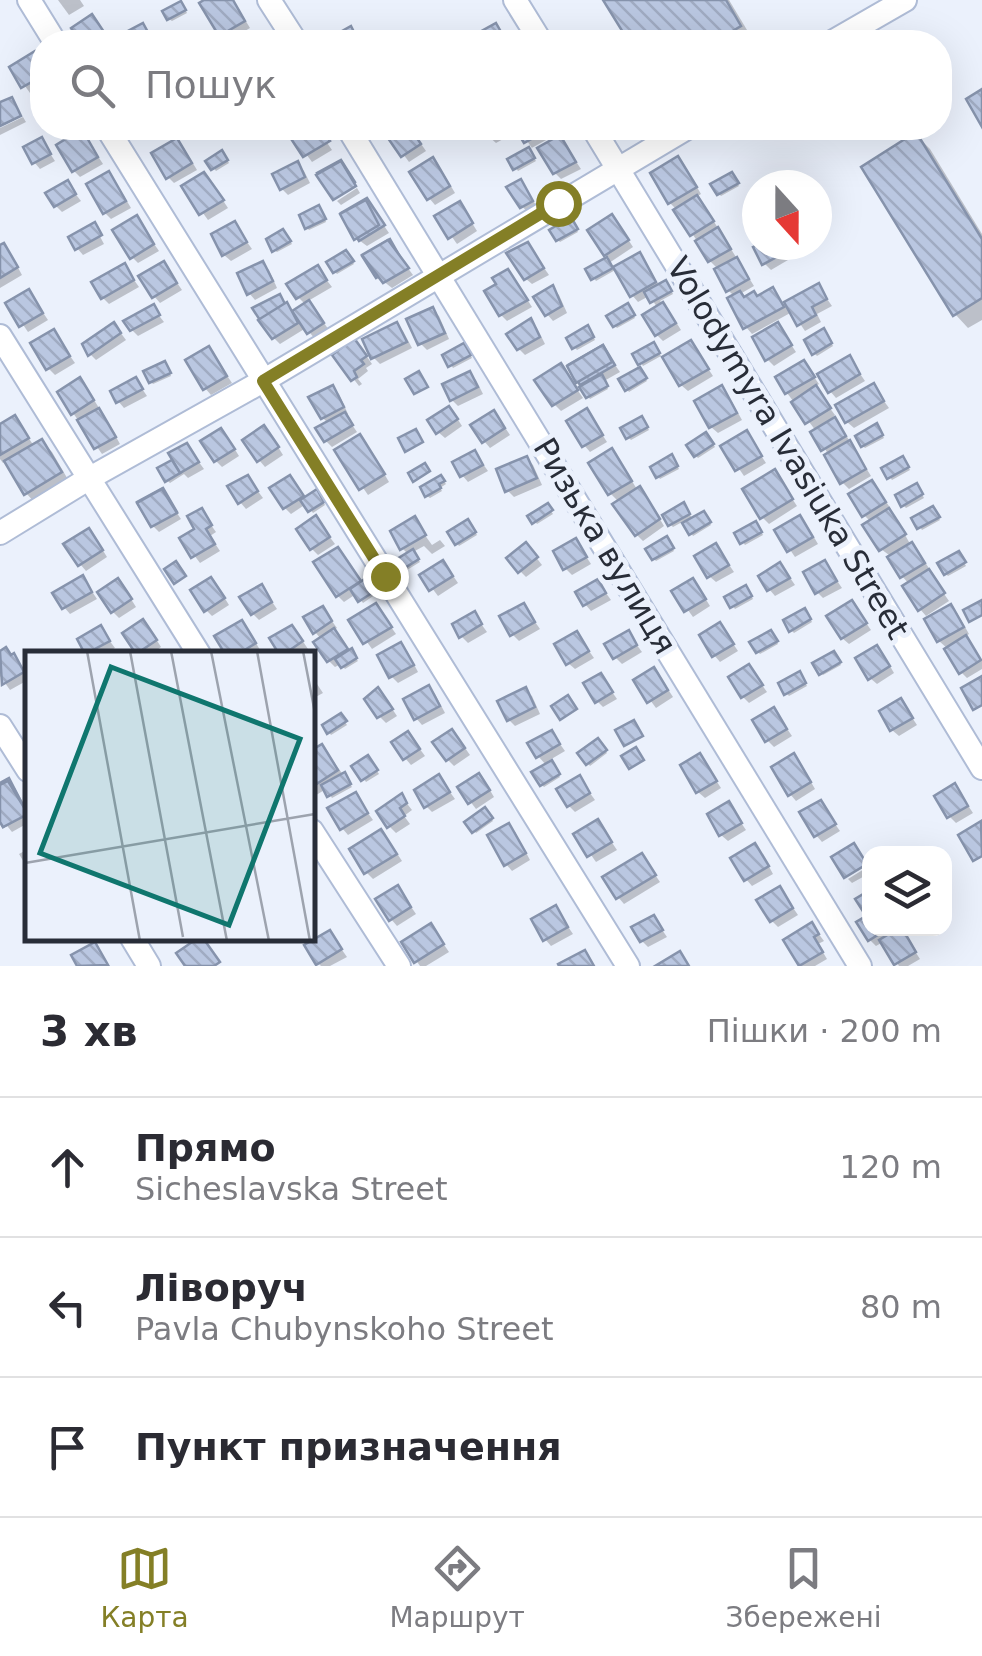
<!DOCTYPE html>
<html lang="uk">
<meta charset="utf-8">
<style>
body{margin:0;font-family:"DejaVu Sans",sans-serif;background:#f2f2f3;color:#2b2b33}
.controls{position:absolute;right:30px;bottom:30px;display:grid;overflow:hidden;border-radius:20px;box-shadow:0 10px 40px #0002}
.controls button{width:90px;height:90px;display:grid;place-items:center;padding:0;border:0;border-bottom:2px solid #e1e1e2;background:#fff;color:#2b2b33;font:50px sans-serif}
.compass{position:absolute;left:742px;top:170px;width:90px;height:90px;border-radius:50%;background:#fff;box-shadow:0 10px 40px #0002;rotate:159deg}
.stop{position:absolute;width:30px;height:30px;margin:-22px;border:8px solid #847f26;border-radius:50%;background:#fff}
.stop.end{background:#847f26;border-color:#fff;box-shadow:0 2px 10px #0008}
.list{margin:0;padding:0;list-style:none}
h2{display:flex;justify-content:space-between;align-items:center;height:130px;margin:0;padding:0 40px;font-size:42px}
h2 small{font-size:32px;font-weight:400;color:#7c7c81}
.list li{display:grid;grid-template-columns:65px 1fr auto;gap:30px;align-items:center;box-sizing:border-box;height:140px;padding:0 40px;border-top:2px solid #e1e1e2}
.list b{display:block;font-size:38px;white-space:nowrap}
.list p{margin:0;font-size:32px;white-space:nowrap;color:#7c7c81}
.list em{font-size:32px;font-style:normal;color:#7c7c81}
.icon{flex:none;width:55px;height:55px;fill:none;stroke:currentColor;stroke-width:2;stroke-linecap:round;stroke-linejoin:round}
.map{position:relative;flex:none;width:982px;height:966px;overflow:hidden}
.search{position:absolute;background:#fff;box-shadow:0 10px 40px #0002;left:30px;right:30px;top:30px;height:110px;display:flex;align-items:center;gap:25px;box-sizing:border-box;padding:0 35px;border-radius:40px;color:#7c7c81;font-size:38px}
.sheet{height:550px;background:#fff}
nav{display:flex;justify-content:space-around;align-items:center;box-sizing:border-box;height:140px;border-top:2px solid #e1e1e2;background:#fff;font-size:28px;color:#7c7c81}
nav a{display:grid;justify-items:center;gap:5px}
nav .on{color:#847f26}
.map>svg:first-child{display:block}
.shadow{fill:#0003}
.building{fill:url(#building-back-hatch);stroke:#8693ac;stroke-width:2.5}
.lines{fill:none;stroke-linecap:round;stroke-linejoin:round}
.minor-casing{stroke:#afbcd6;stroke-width:26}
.minor{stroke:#fff;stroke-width:22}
.route{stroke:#847f26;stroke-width:12}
.labels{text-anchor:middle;stroke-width:10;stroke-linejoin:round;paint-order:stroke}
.street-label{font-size:32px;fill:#282d38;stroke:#ebf1fc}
.inset-road{fill:none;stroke:#9da3ae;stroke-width:2.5}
.view{fill:#0f766e;fill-opacity:0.15;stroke:#0f766e;stroke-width:5}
.inset-edge{fill:none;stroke:#282d38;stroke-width:5}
</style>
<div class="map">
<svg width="982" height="966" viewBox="0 0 982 966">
<defs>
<pattern id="building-back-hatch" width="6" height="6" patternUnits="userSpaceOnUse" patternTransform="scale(2.5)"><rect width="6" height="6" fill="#bac7e1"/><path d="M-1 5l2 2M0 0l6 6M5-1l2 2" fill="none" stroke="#a0abc2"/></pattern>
</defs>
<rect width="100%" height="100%" fill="#ebf1fc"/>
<g class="shadow">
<path d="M58,0h22l4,6 -15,9z"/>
<path d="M209,0h24l17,28 -22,13 -7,-6z"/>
<path d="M606,0h123l24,40 -3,2h-118z"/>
<path d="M183,6l4,7 -15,8 -3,-2z"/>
<path d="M145,28l4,9 -11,5h-6l-5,-8z"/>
<path d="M35,54l7,9v23l-12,7 -18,-25z"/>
<path d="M23,117l3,5 -26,13v-7z"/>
<path d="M138,128h30l-20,12z"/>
<path d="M297,128h20l15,22 -20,12 -22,-30z"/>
<path d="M384,128h26l16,23 -17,11z"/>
<path d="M479,128h33l2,5 -18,10z"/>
<path d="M518,128h35l4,6 -29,16 8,11 -18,10 -8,-11 22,-12z"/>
<path d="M82,132l21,32 -23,13 -6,-6z"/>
<path d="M916,135l14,14 52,85v86l-14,8 -13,-14z"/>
<path d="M560,138l21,31 -20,10 -6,-6z"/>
<path d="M41,140l14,21 -15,8 -6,-7z"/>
<path d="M177,141l6,6 14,23 -23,13 -6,-6z"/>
<path d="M224,156l5,7 -13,8 -8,-10z"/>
<path d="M678,159l6,6 17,29 -5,3 7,7 51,82 -14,8 5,5 13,-1 15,-8 11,15 34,-19 14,20 -15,8 4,8 -16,9 -13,-19 -40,22 -6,-7 -11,-30 -7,-7 -9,-20 -9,-9 -33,-51 -7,-7z"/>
<path d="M433,160l6,6 16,27 -20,12 -6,-7z"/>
<path d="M297,164l7,7 6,12 -22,12 -6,-6z"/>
<path d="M109,174l6,7 16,27 -20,11 -6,-6z"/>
<path d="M734,178l5,8 -18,10 -2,-2z"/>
<path d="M210,181l18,27 -20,12 -24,-33z"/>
<path d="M520,182l18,26 -10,5 -6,-7z"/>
<path d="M67,183l14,18 -19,11 -6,-6z"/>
<path d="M357,188l3,5 -19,12 -4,-4z"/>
<path d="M367,201l22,32 -22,13 -11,-8z"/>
<path d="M460,204l17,27 -20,13 -19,-27z"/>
<path d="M321,210l5,12 -17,8 -2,-2z"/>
<path d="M136,218l23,33 -21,12 -6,-6z"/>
<path d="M573,223l5,9 -18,10 -2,-2z"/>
<path d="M234,224l18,25 -21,12 -7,-6 -10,-20z"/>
<path d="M618,224l15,23 -24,16 4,7 26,-14 7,6 13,24 9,-1 5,9 -13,7 9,10 12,19 -18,11 -6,-6 1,-27 -9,-12 -11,6 -6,-7 -15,-26 -21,12 -8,-11 21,-12 -3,-4z"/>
<path d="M96,229l8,15 -21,11 -6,-7z"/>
<path d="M285,234l7,10 -15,8 -3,-2z"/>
<path d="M389,243l24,32 -21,13 -14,-11z"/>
<path d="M528,245l21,30 -17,9 -7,-6z"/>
<path d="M761,245h16l11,15 -17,10 -7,-7z"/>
<path d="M0,248l10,5 12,22 -22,13z"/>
<path d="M348,255l6,9 -17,10 -2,-2z"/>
<path d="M164,264l18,26 -22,13 -6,-7z"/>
<path d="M263,264l6,6 8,18 -22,12 -6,-7z"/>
<path d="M124,266l15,21 -30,17 -6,-6z"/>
<path d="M318,269l14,18 -24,14 21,29 -14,9 -9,-11 -26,16 -7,-7 6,-40 14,17 13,-9 -8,-8z"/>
<path d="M514,279l18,28 -25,14 -6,-6z"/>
<path d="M552,289l7,6 8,18 -14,8 -6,-7z"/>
<path d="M29,292l19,28 -20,12 -19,-28z"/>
<path d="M153,308l11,14 -26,14 -6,-6z"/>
<path d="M630,309l5,9 -18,10 -3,-3z"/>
<path d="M432,310l7,6 10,23 -22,11 -7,-7z"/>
<path d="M530,322l7,6 8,16 -20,11 -6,-6z"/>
<path d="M397,325l6,6 9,17 -32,16 -7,-7z"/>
<path d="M778,325l18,27 -22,14 -7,-7z"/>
<path d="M590,331l5,9 -18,10 -3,-3z"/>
<path d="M53,332l22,31 -20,12 -7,-7z"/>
<path d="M120,332l6,8 -30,20 -6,-6z"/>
<path d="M826,334l7,12 -16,10 -3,-3z"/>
<path d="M691,343l22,33 -25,15 -7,-6z"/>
<path d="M656,347l5,9 -18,10 -8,-11z"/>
<path d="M361,348l11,16 -6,4 2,3 -10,8 4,5 -3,2 -23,-30z"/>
<path d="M466,348l6,10 -19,10 -8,-12z"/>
<path d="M603,348l17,24 -16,9 4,8 -18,10 -12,-17z"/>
<path d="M209,349l23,34 -21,12 -6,-7z"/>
<path d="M850,359l15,22 -29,17 -6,-7z"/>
<path d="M804,363l15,21 -5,3 21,28 -3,3 9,9 30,49 -22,13 -7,-7 -26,-51 -29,-38z"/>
<path d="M167,366l4,10 -18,8 -2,-2z"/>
<path d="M561,366l22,32 -22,13 -7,-7z"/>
<path d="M642,373l5,8 -18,11 -2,-3z"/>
<path d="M469,374l7,6 7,14 -25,12 -6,-6z"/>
<path d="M136,380l11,16 -23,12 -6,-7z"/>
<path d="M80,381l6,6 13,21 -2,1 8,8 15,27 -18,10 -29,-41z"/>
<path d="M873,386l16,22 -35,20 -7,-6z"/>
<path d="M332,388l7,6 9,20 -2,2 11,16 -25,15 -6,-6 3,-17 -6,-6z"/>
<path d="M721,388l7,7 14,25 -24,13 -7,-6z"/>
<path d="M587,411l20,31 -17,10 -6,-7z"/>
<path d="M455,415l7,11 -17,12 -7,-6z"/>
<path d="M15,418l19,28 8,-4 10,10 18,31 -34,21 -10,-11 -19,-32 -4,2 -3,-4v-32z"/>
<path d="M500,420l10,15 -20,13 -6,-7z"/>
<path d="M644,421l5,9 -18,10 -3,-3z"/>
<path d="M879,429l5,9 -19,10 -2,-2z"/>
<path d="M746,433l20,30 -22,13 -20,-29z"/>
<path d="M270,434l13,21 -18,12 -6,-7z"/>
<path d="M227,437l12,19 -17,11 -6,-6z"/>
<path d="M709,438l6,9 -17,11 -2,-2z"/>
<path d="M366,443l23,39 -21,13 -31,-45z"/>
<path d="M187,446l17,23 -16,9 -4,-4 -14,9 -3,-3 4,-17 8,7z"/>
<path d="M475,453l13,18 -20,11 -6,-7z"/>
<path d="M618,458l20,33 8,5 18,30 -21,15 -6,-6 -18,-33 -9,-9z"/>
<path d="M527,459l6,6 9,20 -28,12 -6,-6z"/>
<path d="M674,460l5,9 -19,10 -2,-3z"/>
<path d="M905,461l5,9 -18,10 -8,-11z"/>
<path d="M774,472l23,34 -28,18 -7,-7z"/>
<path d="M248,478l15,20 -17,11 -6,-7z"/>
<path d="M441,478l5,6 -6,4 2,3 -12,7 -3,-2z"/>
<path d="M872,483l6,7 13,19 -3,2 7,6 14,25 9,9 12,19 -2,1 21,30 -23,15 -6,-7 -11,-25 -7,-8 -13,-21 -8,-6 -10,-27 -7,-7z"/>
<path d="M296,484l10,15 13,-4 6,10 -12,8 -7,-9 -15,10 -6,-6z"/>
<path d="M919,489l5,9 -18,10 -3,-3z"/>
<path d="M162,491l19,28 -22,13 -6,-6z"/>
<path d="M547,506l6,8 -16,10 -6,-8z"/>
<path d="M686,508l7,12 13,-4 5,9 -18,11 -9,-15 -11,6 -3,-3z"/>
<path d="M201,511l15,21 -6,4 10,15 -20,12 -18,-24 15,-10z"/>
<path d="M935,512l5,8 -18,10 -7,-11z"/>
<path d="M800,518l6,6 12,20 -23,13 -18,-26z"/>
<path d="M316,519l19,25 -17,11 -6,-6z"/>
<path d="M414,520l18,25 8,-5 5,6 -13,8 -8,-8 -11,6 7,10 -13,8 -2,-2 4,-13 -7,-7z"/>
<path d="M470,524l7,11 -18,11 -2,-3z"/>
<path d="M758,526l5,9 -18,10 -8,-11z"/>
<path d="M95,538l12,19 -21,14 -6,-7z"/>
<path d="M576,541l15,23 -19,11 -7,-7z"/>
<path d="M669,542l5,9 -18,10 -2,-2z"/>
<path d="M716,546l18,26 -18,10 -7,-6z"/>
<path d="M532,552l10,13 -16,12 -6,-6z"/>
<path d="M344,556l18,28 9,-3 8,11 -16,11 -7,-9 -12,8 -6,-6z"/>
<path d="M961,557l5,9 -18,10 -2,-2z"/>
<path d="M825,563l17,25 -19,10 -6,-6z"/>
<path d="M449,570l9,13 -20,13 -15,-20z"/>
<path d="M786,572l9,13 -20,11 -6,-7z"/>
<path d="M83,578l14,21 -27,15 -6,-7z"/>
<path d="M598,582l13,18 -20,11 -6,-7z"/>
<path d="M217,586l12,19 -17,11 -6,-6z"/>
<path d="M262,587l15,22 -18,11 -6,-6z"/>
<path d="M698,587l12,19 -17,11 -19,-26z"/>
<path d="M124,588l12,19 -17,11 -6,-6z"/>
<path d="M748,590l5,9 -18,10 -8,-11z"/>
<path d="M852,603l19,27 -22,14 -7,-6z"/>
<path d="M376,606l20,28 -24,15 -20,-28z"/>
<path d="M524,606l16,23 -21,12 -7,-7z"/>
<path d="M951,607l6,6 12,21 -5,3 18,24v8l-15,9 -6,-6 -13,-23 -9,-8 -11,-21z"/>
<path d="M323,609l14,19 -4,3 25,30 -13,8 -4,-5 -6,3 -6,-6 -8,-22 -6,-7z"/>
<path d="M807,613l5,9 -18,11 -3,-3z"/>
<path d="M474,614l13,18 -19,11 -7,-7z"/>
<path d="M720,625l18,26 -18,11 -6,-7z"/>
<path d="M100,628l15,20 -11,6h-15l-9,-14z"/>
<path d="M149,628l12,19 -9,7h-12l-14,-21z"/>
<path d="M248,629l12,21 -5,4h-28z"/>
<path d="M628,633l14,19 -20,12 -7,-7z"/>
<path d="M298,634l10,15 -8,5h-18z"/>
<path d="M577,634l17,24 -19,11 -7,-6z"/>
<path d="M774,636l4,8 -18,10 -2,-2z"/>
<path d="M401,645l6,6 11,21 -20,11 -7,-7z"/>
<path d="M6,650l14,13 8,13v4l-18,10 -10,-14v-22z"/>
<path d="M883,654l11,19 -17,11 -7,-6z"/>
<path d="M836,656l5,9 -18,10 -2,-2z"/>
<path d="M749,667l18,25 -18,11 -6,-6z"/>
<path d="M601,676l16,23 -14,8 -6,-6z"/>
<path d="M660,677l13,20 -17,11 -20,-27z"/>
<path d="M802,677l5,9 -18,10 -3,-3z"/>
<path d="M315,681l8,12 -11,6v-17z"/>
<path d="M428,688l7,6 10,19 -23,12 -6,-7z"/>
<path d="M525,690l7,6 8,18 -25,12 -6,-6z"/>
<path d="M384,697l13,19 -11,7 -7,-7z"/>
<path d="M901,701l16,24 -18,11 -7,-6z"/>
<path d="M774,710l18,26 -18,11 -7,-7z"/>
<path d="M341,716l6,9 -16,10 -2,-3z"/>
<path d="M552,733l13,18 -17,10 12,16 -16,10 -2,-2 5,-19 -9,-10z"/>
<path d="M458,738l12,17 -16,11 -6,-6z"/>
<path d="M414,741l11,15 -14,9 -6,-7z"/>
<path d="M598,741l9,12 -17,13 -10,-13z"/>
<path d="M312,753l16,1 24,33 -20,11 -6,-9 -13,8z"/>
<path d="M700,756l21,32 -16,10 -7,-6z"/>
<path d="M370,761l9,13 -13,8 -11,-16z"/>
<path d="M800,763l15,26 -19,12 -6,-7z"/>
<path d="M439,777l16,22 -23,13 -6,-6z"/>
<path d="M579,778l16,22 -20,12 -6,-6z"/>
<path d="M9,782l6,6 13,23v12l-16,9 -12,-15v-30z"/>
<path d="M485,782l9,15 -18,12 -16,-21z"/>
<path d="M955,786l18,27 -17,10 -7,-7z"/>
<path d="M355,795l18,25 -25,15 -6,-7z"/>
<path d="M401,796l11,14 -8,6 6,8 -14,9 -7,-7z"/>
<path d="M820,803l20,28 -18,11 -6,-7z"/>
<path d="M728,804l18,26 -18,11 -7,-6z"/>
<path d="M485,810l8,11 -17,12 -8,-11z"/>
<path d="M598,822l19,28 -21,12 -19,-27z"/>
<path d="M508,826l7,6 15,28 -18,11 -6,-7z"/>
<path d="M387,838l15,23 -29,18 -7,-7z"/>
<path d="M28,849v20l-9,-15z"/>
<path d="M761,852l12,22 -21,12 -6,-7z"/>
<path d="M642,856l18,26 -36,22 -6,-7z"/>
<path d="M869,866l1,7 -18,10 -4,-4z"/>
<path d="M398,888l18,26 -19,12 -6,-7z"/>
<path d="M780,889l18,26 -20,12 -6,-6z"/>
<path d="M870,893v35h13l5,10 13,-8 19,29 -12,7h-9l-16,-24 -7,4 -6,-6 -1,-23z"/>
<path d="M556,909l17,25 -22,12 -6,-7z"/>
<path d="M654,918l13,19 -19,10 -6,-6z"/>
<path d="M812,925l12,16 -6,3 9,15 -12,7h-13l-16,-26z"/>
<path d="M431,926l18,26 -23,14h-6l-16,-23z"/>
<path d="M330,933l17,24 -17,9h-9l-3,-3z"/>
</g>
<g class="building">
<path d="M204,0h29l12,21 -26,15 -20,-33z"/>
<path d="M603,0h123l15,26 -27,16h-85z"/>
<path d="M181,1l5,9 -19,10 -5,-9z"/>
<path d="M92,14l16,24 -7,4h-21l-9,-14z"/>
<path d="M143,23l6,11 -20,8 -5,-9z"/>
<path d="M496,23l9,16 -7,3h-26l-3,-4z"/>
<path d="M351,26l8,16h-29l-2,-3z"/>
<path d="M35,51l7,13v12l-21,12 -12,-21z"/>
<path d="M982,89v38l-16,-28z"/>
<path d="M12,97l9,19 -21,10v-24z"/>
<path d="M293,128h27l10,13 -27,16 -17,-26z"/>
<path d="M381,128h29l11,16 -20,13z"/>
<path d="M515,128h36l-27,15z"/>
<path d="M82,129l16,28 -26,15 -16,-27z"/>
<path d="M916,132l66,107v59l-29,18 -92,-149z"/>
<path d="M560,135l16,27 -23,12 -16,-26z"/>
<path d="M42,137l9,17 -19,10 -9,-17z"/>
<path d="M177,138l15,25 -26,16 -15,-26z"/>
<path d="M529,147l6,11 -22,12 -6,-11z"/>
<path d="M222,150l6,10 -17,10 -6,-9z"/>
<path d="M678,156l19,31 -29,17 -18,-31z"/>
<path d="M433,157l17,29 -23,14 -18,-28z"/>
<path d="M341,160l14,22 -24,14 -14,-23z"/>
<path d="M298,161l7,16 -25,13 -8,-16z"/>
<path d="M341,161l15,25 -23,14 -17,-25z"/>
<path d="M109,171l17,30 -23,13 -17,-30z"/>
<path d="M204,172l20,28 -25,15 -18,-29z"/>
<path d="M732,172l7,11 -22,12 -7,-11z"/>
<path d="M521,179l12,22 -13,7 -14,-21z"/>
<path d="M68,180l8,14 -22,13 -9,-14z"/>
<path d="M697,195l17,26 -24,15 -17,-26z"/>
<path d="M367,198l18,27 -26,16 -18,-28z"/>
<path d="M366,200l13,25 -25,15 -14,-26z"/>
<path d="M460,201l13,22 -25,16 -14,-23z"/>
<path d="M319,205l7,14 -21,10 -6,-14z"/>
<path d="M612,214l17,26 -25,16 -17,-26z"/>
<path d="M137,215l17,29 -24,15 -18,-29z"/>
<path d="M571,217l7,12 -22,12 -7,-11z"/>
<path d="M235,221l12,21 -25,14 -11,-22z"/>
<path d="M95,222l7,13 -27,15 -7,-13z"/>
<path d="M718,227l13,22 -23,13 -13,-21z"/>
<path d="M283,229l8,12 -19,11 -6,-13z"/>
<path d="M390,239l13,23 -27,16 -14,-22z"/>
<path d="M388,240l21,28 -26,15 -21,-28z"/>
<path d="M528,242l16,26 -20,12 -18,-27z"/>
<path d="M4,243l14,24 -18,11v-33z"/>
<path d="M757,245h22l5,8 -22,12 -9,-18z"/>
<path d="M346,250l8,11 -21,12 -7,-11z"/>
<path d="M640,252l16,30 -26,15 -17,-30z"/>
<path d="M607,257l6,11 -22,12 -6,-11z"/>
<path d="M737,257l12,22 -23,13 -12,-23z"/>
<path d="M164,261l13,22 -25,15 -14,-22z"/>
<path d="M263,261l10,20 -26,14 -10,-22z"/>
<path d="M125,263l9,17 -33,19 -10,-17z"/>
<path d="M318,265l9,15 -31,19 -10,-15z"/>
<path d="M508,269l20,31 -29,16 -15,-25 12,-7 -4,-6z"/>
<path d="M666,280l6,11 -22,12 -6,-11z"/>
<path d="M819,283l8,16 -15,8 4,8 -19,11 -13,-24z"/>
<path d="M553,285l9,21 -17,10 -12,-19z"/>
<path d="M773,287l11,20 -41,22 -16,-31 13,-7 4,6 10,-6 3,5z"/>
<path d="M29,289l14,24 -24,14 -14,-24z"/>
<path d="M280,294l13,26 -24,14 -17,-26z"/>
<path d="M309,300l15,23 -17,11 -15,-23z"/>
<path d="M287,302l11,21 -26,16 -14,-19z"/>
<path d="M663,302l13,21 -21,13 -13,-21z"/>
<path d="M628,303l7,12 -22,12 -7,-11z"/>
<path d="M154,304l6,11 -30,16 -7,-10z"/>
<path d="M433,307l12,26 -27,12 -12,-26z"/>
<path d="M531,318l9,19 -23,13 -11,-16z"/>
<path d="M114,322l7,11 -33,23 -6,-12z"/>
<path d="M397,322l10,20 -36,17 -9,-20z"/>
<path d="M778,322l14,23 -27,16 -13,-24z"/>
<path d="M588,325l6,12 -22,12 -6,-11z"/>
<path d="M824,328l8,15 -20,12 -8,-15z"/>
<path d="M54,329l16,27 -24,14 -16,-27z"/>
<path d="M354,338l13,18 -6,4 3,4 -10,7 3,6 -6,4 -19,-26z"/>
<path d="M691,340l18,29 -30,17 -17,-29z"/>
<path d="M654,342l6,11 -22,12 -6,-11z"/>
<path d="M464,343l7,12 -23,12 -6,-12z"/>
<path d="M603,345l12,20 -35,20 -12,-20z"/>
<path d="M603,345l9,17 -36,21 -9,-17z"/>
<path d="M209,346l18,30 -24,14 -18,-30z"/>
<path d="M850,355l10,19 -32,19 -11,-19z"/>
<path d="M804,360l11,17 -30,17 -10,-17z"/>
<path d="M165,361l6,12 -22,10 -6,-12z"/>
<path d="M561,363l17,27 -26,16 -18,-26z"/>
<path d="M640,367l7,11 -22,13 -7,-12z"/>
<path d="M419,371l9,16 -14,7 -9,-15z"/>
<path d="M470,371l8,16 -28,14 -8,-17z"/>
<path d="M602,374l6,12 -22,12 -7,-11z"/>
<path d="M80,377l14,23 -23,15 -14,-23z"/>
<path d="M136,377l7,12 -27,14 -6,-12z"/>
<path d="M874,383l10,18 -39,22 -10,-18z"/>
<path d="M333,385l11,22 -23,12 -13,-22z"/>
<path d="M722,385l15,28 -28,15 -15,-27z"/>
<path d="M816,385l15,23 -26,16 -14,-22z"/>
<path d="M449,406l9,13 -22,15 -9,-14z"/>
<path d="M99,408l17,29 -22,12 -17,-29z"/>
<path d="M587,408l16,27 -21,12 -16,-26z"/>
<path d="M494,410l11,18 -23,15 -12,-18z"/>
<path d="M345,412l8,13 -29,17 -9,-14z"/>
<path d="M15,415l14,23 -29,17v-31z"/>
<path d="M642,416l6,11 -22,12 -6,-11z"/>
<path d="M835,417l11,19 -25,15 -11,-19z"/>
<path d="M877,423l6,12 -22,12 -6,-11z"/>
<path d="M264,425l15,22 -22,15 -15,-22z"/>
<path d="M221,428l14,21 -21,13 -14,-21z"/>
<path d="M416,429l7,13 -18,10 -7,-14z"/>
<path d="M747,430l15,26 -27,15 -15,-25z"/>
<path d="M706,432l8,12 -20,13 -8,-12z"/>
<path d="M360,434l25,40 -26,16 -25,-40z"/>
<path d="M42,439l20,33 -38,23 -20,-34z"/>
<path d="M850,440l16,29 -26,15 -16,-29z"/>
<path d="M187,443l12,19 -19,11 -12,-20z"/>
<path d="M612,448l20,33 -24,14 -20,-32z"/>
<path d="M475,450l8,15 -23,12 -8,-15z"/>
<path d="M672,454l6,12 -22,12 -6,-11z"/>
<path d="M527,456l10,22 -32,14 -9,-23z"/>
<path d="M903,456l6,11 -22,12 -6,-11z"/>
<path d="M172,460l8,13 -15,9 -8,-14z"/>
<path d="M425,463l5,8 -17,11 -5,-9z"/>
<path d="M775,469l18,30 -33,20 -18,-30z"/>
<path d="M248,475l10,16 -20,13 -11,-18z"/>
<path d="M290,475l14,21 -21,13 -14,-21z"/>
<path d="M441,475l4,6 -6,3 2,4 -16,9 -5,-10z"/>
<path d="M872,480l14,22 -24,15 -14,-23z"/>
<path d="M917,483l6,11 -22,13 -6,-12z"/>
<path d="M640,486l20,33 -25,17 -23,-32z"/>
<path d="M163,488l14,24 -26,14 -14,-24z"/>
<path d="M162,489l15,24 -26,14 -14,-24z"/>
<path d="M317,489l7,13 -16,10 -8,-12z"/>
<path d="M684,502l6,12 -22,12 -6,-11z"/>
<path d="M548,503l5,7 -21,14 -5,-8z"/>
<path d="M933,506l7,11 -23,12 -6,-11z"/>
<path d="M202,508l10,17 -6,4 9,15 -24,14 -12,-20 15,-9 -7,-13z"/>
<path d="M889,508l17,26 -27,17 -17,-26z"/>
<path d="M704,511l7,11 -22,13 -7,-12z"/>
<path d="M316,515l14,22 -20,13 -14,-21z"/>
<path d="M800,515l13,22 -26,15 -13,-22z"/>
<path d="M415,516l11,19 -26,15 -10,-19z"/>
<path d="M468,519l8,13 -21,13 -8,-13z"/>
<path d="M756,521l6,11 -22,12 -6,-11z"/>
<path d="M89,528l14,22 -25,16 -15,-22z"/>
<path d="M667,536l7,12 -22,12 -7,-11z"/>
<path d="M576,538l11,19 -24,13 -10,-19z"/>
<path d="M526,542l12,15 -20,16 -12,-15z"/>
<path d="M912,542l13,21 -25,15 -13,-21z"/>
<path d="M716,543l13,22 -22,13 -13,-22z"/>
<path d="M338,547l23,34 -25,16 -23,-35z"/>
<path d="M413,549l6,10 -16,10 -6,-10z"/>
<path d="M959,551l7,11 -22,13 -7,-12z"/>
<path d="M443,560l10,16 -24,15 -10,-16z"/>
<path d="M825,560l12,21 -22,13 -12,-22z"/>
<path d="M176,561l10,15 -12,8 -10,-15z"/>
<path d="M780,562l10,16 -23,13 -9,-15z"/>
<path d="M929,569l16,24 -27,18 -16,-25z"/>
<path d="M83,575l9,17 -30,17 -10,-16z"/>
<path d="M369,576l9,13 -20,13 -8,-13z"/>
<path d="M211,577l14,21 -21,14 -14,-22z"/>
<path d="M118,578l14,21 -21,14 -14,-21z"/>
<path d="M693,578l13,21 -22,13 -13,-21z"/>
<path d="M598,579l8,14 -23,13 -8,-14z"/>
<path d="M262,584l10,18 -21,13 -12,-18z"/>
<path d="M746,585l6,11 -22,12 -6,-11z"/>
<path d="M852,600l15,23 -26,16 -15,-23z"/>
<path d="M982,600v15l-13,7 -6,-12z"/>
<path d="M376,603l16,24 -29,17 -15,-24z"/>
<path d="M524,603l11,19 -25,14 -11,-20z"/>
<path d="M951,604l13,23 -27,15 -13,-23z"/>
<path d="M323,606l9,15 -19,13 -10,-17z"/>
<path d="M805,608l6,11 -22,13 -6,-12z"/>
<path d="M475,611l7,13 -23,14 -7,-14z"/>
<path d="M143,619l14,21 -21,14 -14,-21z"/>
<path d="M242,620l14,23 -18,11h-13l-11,-18z"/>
<path d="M720,622l14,22 -22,13 -13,-22z"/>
<path d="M101,625l9,16 -25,13 -8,-15z"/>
<path d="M292,625l11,16 -19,13h-5l-10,-16z"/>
<path d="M334,628l14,21 -21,13 -14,-20z"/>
<path d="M629,630l8,15 -24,14 -9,-15z"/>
<path d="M771,630l7,11 -22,12 -7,-11z"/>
<path d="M577,631l12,20 -23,14 -12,-21z"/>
<path d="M966,635l15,25 -22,14 -15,-25z"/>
<path d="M401,642l13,23 -25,13 -12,-23z"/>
<path d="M877,645l13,21 -22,14 -13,-22z"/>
<path d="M6,647l5,8 3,-2 10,19 -22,13 -2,-34z"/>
<path d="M352,648l5,10 -16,10 -6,-9z"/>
<path d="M834,651l7,11 -22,13 -7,-12z"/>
<path d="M749,664l14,21 -22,13 -13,-21z"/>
<path d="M654,667l14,23 -21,13 -14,-23z"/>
<path d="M800,671l6,12 -22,12 -6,-12z"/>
<path d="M601,673l12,19 -18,11 -12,-20z"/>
<path d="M982,676v29l-9,5 -12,-22z"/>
<path d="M429,685l11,21 -26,14 -11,-21z"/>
<path d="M378,687l15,22 -16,9 -13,-19z"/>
<path d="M526,687l9,20 -28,14 -10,-20z"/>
<path d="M568,695l9,14 -17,11 -9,-14z"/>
<path d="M901,698l12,20 -23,13 -11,-20z"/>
<path d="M774,707l13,22 -22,13 -13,-22z"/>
<path d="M341,713l6,8 -20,13 -5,-9z"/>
<path d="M634,720l9,16 -19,10 -9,-16z"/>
<path d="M452,729l13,19 -19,13 -14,-19z"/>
<path d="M552,730l8,14 -24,14 -9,-15z"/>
<path d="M408,731l12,18 -17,11 -12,-18z"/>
<path d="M598,738l9,12 -21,15 -9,-12z"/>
<path d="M322,744l16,26 -26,17v-37z"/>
<path d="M636,747l8,13 -15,9 -8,-13z"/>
<path d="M700,753l17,28 -21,12 -16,-28z"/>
<path d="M794,753l17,29 -23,14 -17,-29z"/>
<path d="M368,755l10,15 -17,11 -10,-15z"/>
<path d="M552,760l8,14 -20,12 -9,-14z"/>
<path d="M345,772l6,12 -24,13 -6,-12z"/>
<path d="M479,773l11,17 -22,14 -11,-17z"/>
<path d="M439,774l11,18 -26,16 -10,-18z"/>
<path d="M580,775l10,18 -23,14 -11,-18z"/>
<path d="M9,778l18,35 -24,14 -3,-6v-38z"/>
<path d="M8,781l20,33 -25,13 -3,-5v-37z"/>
<path d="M955,783l13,23 -21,12 -13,-22z"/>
<path d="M356,792l12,21 -28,17 -13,-22z"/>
<path d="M402,793l5,10 -7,5 5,8 -18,12 -11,-17z"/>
<path d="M821,800l15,24 -22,13 -15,-25z"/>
<path d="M729,801l13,22 -23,13 -12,-22z"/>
<path d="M485,807l8,11 -21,15 -8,-11z"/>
<path d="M598,819l14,23 -25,15 -14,-23z"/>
<path d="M981,821l1,35 -9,5 -15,-26z"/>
<path d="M509,823l17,30 -22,13 -17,-31z"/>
<path d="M381,829l16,25 -33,20 -15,-25z"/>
<path d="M755,843l14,23 -25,15 -14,-23z"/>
<path d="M854,843l13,21 -23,14 -13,-21z"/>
<path d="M642,853l14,22 -40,24 -14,-22z"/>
<path d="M398,885l13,22 -22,14 -14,-22z"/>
<path d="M780,886l13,22 -23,14 -14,-22z"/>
<path d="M870,890v38h12l2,3 -16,10 -12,-19 10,-6 -11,-17z"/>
<path d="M556,905l12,22 -25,14 -12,-22z"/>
<path d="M654,915l9,15 -23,12 -9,-15z"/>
<path d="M812,922l7,12 -5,3 9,15 -24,14 -16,-26z"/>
<path d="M431,923l13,21 -30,19 -13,-21z"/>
<path d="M899,928h3l14,24 -22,13 -15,-25z"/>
<path d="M330,930l12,19 -26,16 -12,-20z"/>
<path d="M198,938h5l17,24 -6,4h-29l-9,-13z"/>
<path d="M95,942l13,23 -31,1 -6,-11z"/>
<path d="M585,950l9,16h-35l-1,-2z"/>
<path d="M680,951l9,15h-34z"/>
</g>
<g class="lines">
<g class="minor-casing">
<g id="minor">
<path d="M29,0l26,42"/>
<path d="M269,0l27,42"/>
<path d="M515,0l26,42"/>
<path d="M832,42l73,-42"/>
<path d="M107,128l521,838"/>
<path d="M348,128l512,838"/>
<path d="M593,128l389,640"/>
<path d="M0,336l199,318"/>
<path d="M0,533l88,-54 175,-98 424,-253"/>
<path d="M0,726l28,44"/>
<path d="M312,831l87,135"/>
<path d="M132,938l17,28"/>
</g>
</g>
<use href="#minor" class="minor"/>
</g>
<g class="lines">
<path class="route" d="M385,576l-122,-195 295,-178"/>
</g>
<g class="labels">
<g class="street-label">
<text transform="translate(788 448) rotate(59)" y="11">Volodymyra Ivasiuka Street</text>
<text transform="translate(605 546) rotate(59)" y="11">Ризька вулиця</text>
</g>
</g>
<g transform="translate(25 651)">
<rect width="290" height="290" fill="#ebf1fc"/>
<path class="inset-road" d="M62,0l53,290M105,0l53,286M146,0l56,290M186,0l58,290M232,0l53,290M278,0l12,62M0,212l290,-49M129,290h31"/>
<path class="view" d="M86,16l189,72 -71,186 -189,-72z"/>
<rect width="290" height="290" class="inset-edge"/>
</g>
</svg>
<div class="controls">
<button><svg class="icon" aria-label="layers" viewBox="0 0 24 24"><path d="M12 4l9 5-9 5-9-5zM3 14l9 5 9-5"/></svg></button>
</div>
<svg class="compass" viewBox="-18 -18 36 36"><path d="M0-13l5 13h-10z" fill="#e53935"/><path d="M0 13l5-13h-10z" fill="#7c7c81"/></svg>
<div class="stop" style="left:558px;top:203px"></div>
<div class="stop end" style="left:385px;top:576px"></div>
<div class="search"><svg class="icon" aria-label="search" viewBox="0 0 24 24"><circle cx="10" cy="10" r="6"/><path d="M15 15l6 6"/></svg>Пошук</div>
</div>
<section class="sheet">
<h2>3 хв<small>Пішки · 200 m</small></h2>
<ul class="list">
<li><svg class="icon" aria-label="ahead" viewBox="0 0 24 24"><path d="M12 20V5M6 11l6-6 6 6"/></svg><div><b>Прямо</b><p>Sicheslavska Street</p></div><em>120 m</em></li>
<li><svg class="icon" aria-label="left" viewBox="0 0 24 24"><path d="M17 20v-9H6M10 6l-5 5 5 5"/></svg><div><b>Ліворуч</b><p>Pavla Chubynskoho Street</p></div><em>80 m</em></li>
<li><svg class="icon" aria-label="arrive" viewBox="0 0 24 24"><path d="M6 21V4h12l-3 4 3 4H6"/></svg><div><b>Пункт призначення</b></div></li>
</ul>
</section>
<nav>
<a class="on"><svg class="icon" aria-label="map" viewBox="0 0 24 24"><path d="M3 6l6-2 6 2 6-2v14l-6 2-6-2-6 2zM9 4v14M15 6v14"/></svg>Карта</a>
<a><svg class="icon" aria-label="directions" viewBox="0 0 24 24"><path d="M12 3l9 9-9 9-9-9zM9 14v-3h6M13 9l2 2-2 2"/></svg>Маршрут</a>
<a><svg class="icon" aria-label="saved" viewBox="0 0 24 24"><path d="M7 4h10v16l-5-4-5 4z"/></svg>Збережені</a>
</nav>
